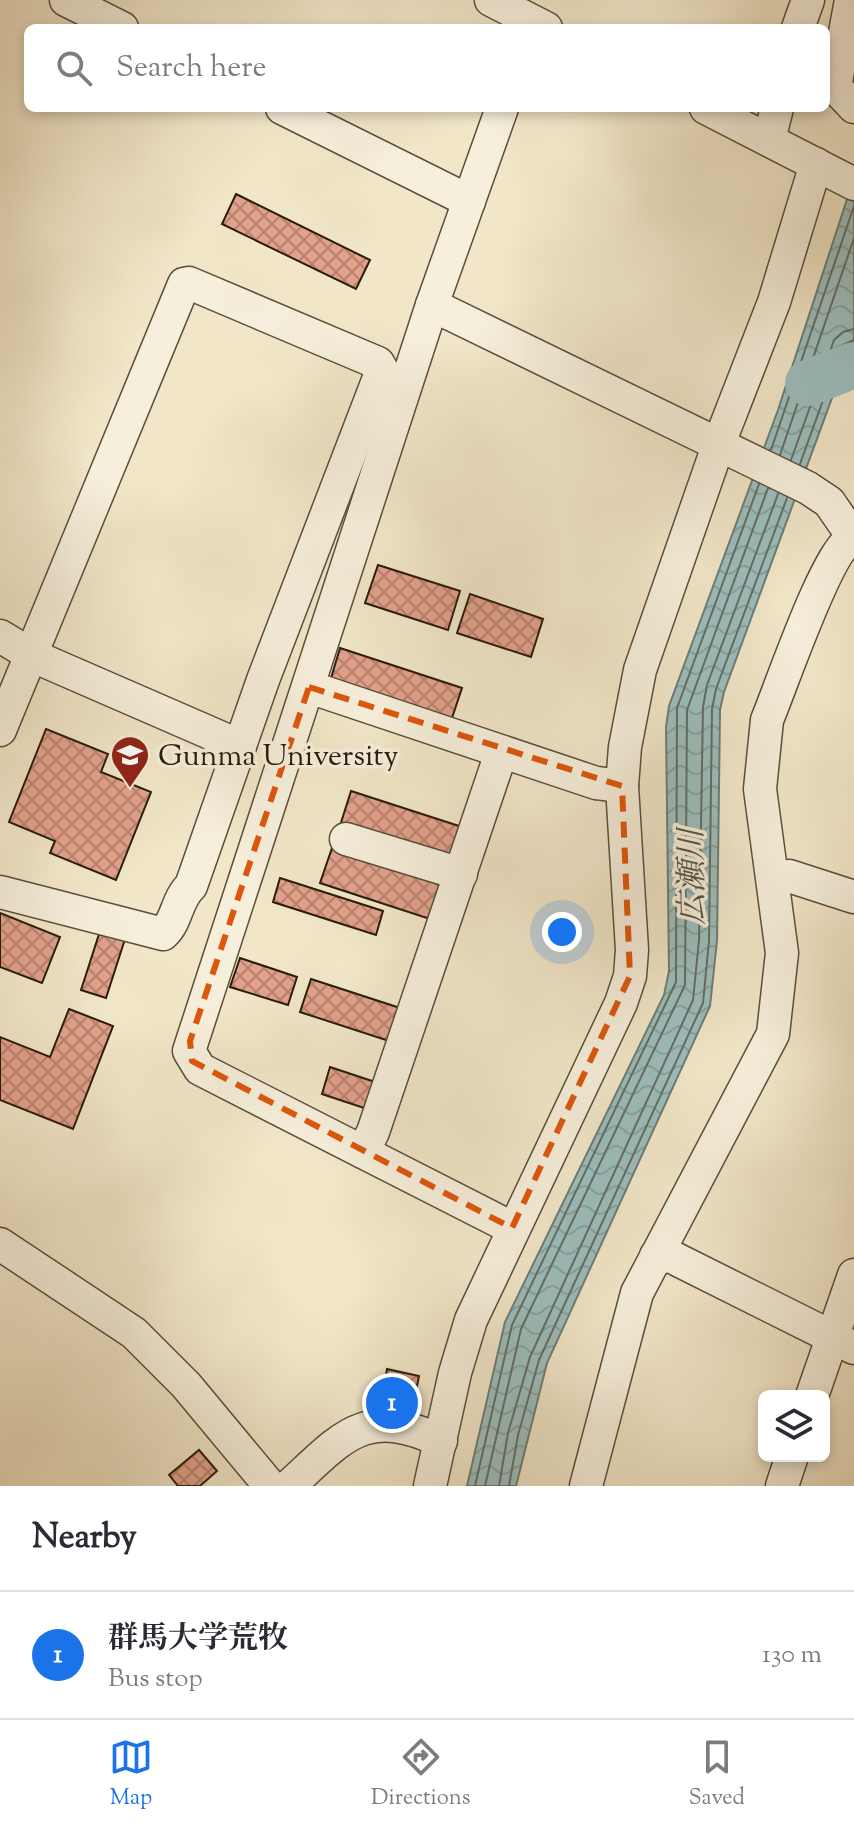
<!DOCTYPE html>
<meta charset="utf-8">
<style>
body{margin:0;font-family:"Sorts Mill Goudy","Noto Serif JP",serif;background:#f2f2f3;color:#2b2b33}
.controls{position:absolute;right:24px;bottom:24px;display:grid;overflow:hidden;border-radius:12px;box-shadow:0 4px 12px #0003}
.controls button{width:72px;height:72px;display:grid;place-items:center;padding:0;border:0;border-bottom:2px solid #e1e1e2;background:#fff;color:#2b2b33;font:40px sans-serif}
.you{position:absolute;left:562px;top:932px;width:28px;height:28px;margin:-20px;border:6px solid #fff;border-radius:50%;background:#1a73e8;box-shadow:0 0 0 12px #1a73e833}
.badge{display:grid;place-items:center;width:52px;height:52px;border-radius:50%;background:#1a73e8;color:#fff;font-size:26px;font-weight:700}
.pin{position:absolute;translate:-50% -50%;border:4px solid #fff;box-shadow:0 2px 8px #0006}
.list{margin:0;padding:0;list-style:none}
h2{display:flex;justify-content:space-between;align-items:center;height:104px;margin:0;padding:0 32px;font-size:34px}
h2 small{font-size:26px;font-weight:400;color:#7c7c81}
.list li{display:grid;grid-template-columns:52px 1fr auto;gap:24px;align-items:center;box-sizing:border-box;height:128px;padding:0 32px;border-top:2px solid #e1e1e2}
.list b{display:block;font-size:30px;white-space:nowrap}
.list p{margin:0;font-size:26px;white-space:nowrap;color:#7c7c81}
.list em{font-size:26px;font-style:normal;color:#7c7c81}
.icon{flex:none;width:44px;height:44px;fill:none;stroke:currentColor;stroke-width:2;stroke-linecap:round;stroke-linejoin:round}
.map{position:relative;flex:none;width:854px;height:1486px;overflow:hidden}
.search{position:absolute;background:#fff;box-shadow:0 4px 12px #0003;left:24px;right:24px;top:24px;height:88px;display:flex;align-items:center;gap:20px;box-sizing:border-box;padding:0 28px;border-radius:12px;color:#7c7c81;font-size:30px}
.sheet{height:232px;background:#fff}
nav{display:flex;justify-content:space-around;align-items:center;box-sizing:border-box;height:112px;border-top:2px solid #e1e1e2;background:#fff;font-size:22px;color:#7c7c81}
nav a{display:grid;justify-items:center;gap:4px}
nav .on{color:#1a73e8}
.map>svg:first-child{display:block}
.water{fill:url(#water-waves);stroke:#6e7d76;stroke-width:2}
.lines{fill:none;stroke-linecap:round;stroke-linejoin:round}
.shore{stroke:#626d64;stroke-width:2}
.river{stroke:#9cbebd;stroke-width:46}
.building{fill:url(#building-cross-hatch);stroke:#291c0c;stroke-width:2}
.minor-casing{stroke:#5b4e3b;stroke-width:35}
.minor{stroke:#f6efdb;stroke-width:32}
.marked{fill:none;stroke:#de560c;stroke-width:6;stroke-dasharray:16 10;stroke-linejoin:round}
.labels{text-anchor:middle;stroke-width:7;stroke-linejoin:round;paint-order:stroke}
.poi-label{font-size:30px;fill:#291c0c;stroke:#f6efdb;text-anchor:start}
.water-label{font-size:32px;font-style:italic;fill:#51554a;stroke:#f6efdb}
</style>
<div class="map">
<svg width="854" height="1486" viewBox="0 0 854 1486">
<defs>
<pattern id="water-waves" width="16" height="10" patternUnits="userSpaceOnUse" patternTransform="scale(2)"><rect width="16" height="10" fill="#9cbebd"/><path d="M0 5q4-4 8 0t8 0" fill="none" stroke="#86a3a1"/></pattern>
<pattern id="building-cross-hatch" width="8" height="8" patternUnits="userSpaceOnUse" patternTransform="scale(2)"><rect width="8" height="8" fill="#e2a18a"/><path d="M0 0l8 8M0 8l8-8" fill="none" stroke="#b7826f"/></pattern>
</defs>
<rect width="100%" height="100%" fill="#f1e6c8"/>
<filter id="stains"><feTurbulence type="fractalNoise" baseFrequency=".0025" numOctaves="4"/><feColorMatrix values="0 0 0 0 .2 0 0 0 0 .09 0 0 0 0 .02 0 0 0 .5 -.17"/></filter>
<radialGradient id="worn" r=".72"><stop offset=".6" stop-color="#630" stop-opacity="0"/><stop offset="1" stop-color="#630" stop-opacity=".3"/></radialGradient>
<path class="water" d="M854,178v160l-130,354 -4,18 -3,231 -7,65 -163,357 -31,123h-49l38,-164 159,-327 5,-24 -3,-244 3,-21 109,-296z"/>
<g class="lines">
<g class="shore">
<path d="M771,450l83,-244"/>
<path d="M780,455l74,-217"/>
<path d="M791,460l43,-120 9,-8 11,-3"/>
<path d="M800,464l43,-119 11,-5"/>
<path d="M475,1486l37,-161 164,-343 1,-274 82,-224"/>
<path d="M485,1486l36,-157 164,-344 2,-275 81,-222"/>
<path d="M499,1486l9,-53 22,-76 163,-357 6,-60 4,-233 4,-22 71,-191"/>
<path d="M509,1486l9,-51 21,-75 164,-357 6,-62 3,-232 4,-20 71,-191"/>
</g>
<path class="river" d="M808,383l46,-18"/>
</g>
<g class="building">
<path d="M236,194l134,66 -14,29 -134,-65z"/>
<path d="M378,565l82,26 -12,39 -83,-27z"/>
<path d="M470,594l73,25 -12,38 -74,-24z"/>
<path d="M340,648l122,40 -10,30 -121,-40z"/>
<path d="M46,729l62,25 -7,18 50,20 -35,88 -66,-27 5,-12 -46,-19z"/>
<path d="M351,791l111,36 -12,37 -111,-35z"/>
<path d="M332,848l112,36 -11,36 -113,-37z"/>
<path d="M280,878l103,33 -7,24 -103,-33z"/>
<path d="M0,913l60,24 -18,46 -42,-16z"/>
<path d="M101,928l25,8 -20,62 -25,-8z"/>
<path d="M240,958l57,19 -9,28 -58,-18z"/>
<path d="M311,979l89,29 -11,33 -89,-29z"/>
<path d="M69,1009l44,17 -40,103 -73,-29v-63l50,20z"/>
<path d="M330,1067l45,15 -8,27 -45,-15z"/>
<path d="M387,1369l32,7 -2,10 -32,-6z"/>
<path d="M199,1450l18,21 -17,15h-22l-9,-11z"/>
</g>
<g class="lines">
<g class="minor-casing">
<g id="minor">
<path d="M66,0l56,28"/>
<path d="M491,0l55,28"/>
<path d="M851,0l-16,87 19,20"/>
<path d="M798,28l10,-28"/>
<path d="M282,108l187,93"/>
<path d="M502,108l-70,197 -243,746 11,18 312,159"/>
<path d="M706,108l148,76"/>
<path d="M769,140l8,-32"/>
<path d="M432,305l376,183 21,14 25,36"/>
<path d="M0,636l33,20 207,90"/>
<path d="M309,687l287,96 26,3"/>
<path d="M0,730l184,-446 5,-1 189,80 4,7 -119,310 -72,206c-15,14 -14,36 -28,48l-163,-42"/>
<path d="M346,839l115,35"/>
<path d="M773,879l16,-3 65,21"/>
<path d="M363,1152l10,-20 128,-379"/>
<path d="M0,1244l134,89 52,52 84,101"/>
<path d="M656,1256l16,1 182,91"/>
<path d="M812,1396l42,-121"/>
<path d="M289,1486c54,-49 75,-81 152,-45"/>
<path d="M430,1486l25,-113 16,-53 150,-317 9,-27 2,-26 -10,-164 3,-39 15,-77 78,-224 56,-144 42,-138"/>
<path d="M586,1486l51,-193 136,-259 9,-81 -22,-164 7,-69c14,-33 60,-171 86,-182"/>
<path d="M782,1486l10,-30"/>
</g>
</g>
<use href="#minor" class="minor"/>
</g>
<path class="marked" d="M309,687l313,99 8,190 -118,252 -320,-167 -2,-20z"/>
<defs>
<g id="university-pin" transform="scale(2)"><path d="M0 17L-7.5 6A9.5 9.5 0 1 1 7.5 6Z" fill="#8f2418" stroke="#f6efdb"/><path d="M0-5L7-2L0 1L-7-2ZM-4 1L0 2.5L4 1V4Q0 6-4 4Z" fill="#fff"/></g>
</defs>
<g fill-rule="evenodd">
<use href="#university-pin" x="130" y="755"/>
</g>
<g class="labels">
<g class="poi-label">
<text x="158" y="765">Gunma University</text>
</g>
<g class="water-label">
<text transform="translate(691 877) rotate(-91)" y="11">広瀬川</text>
</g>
</g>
<rect width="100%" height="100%" filter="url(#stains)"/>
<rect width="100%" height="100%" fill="url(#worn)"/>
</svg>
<div class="controls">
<button><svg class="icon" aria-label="layers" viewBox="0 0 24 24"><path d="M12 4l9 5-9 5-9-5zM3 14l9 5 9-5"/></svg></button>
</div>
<div class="you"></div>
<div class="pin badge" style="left:392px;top:1403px">1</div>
<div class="search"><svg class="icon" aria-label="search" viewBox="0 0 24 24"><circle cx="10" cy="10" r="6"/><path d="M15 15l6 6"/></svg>Search here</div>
</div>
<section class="sheet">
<h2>Nearby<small></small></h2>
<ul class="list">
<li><span class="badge">1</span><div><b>群馬大学荒牧</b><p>Bus stop</p></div><em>130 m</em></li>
</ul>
</section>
<nav>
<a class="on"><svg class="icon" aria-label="map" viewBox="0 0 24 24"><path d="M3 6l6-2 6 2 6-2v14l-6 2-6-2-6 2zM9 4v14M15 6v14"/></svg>Map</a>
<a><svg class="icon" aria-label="directions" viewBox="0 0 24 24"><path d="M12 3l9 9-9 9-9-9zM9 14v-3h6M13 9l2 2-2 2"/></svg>Directions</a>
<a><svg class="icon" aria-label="saved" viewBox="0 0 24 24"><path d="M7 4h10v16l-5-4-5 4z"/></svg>Saved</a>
</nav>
